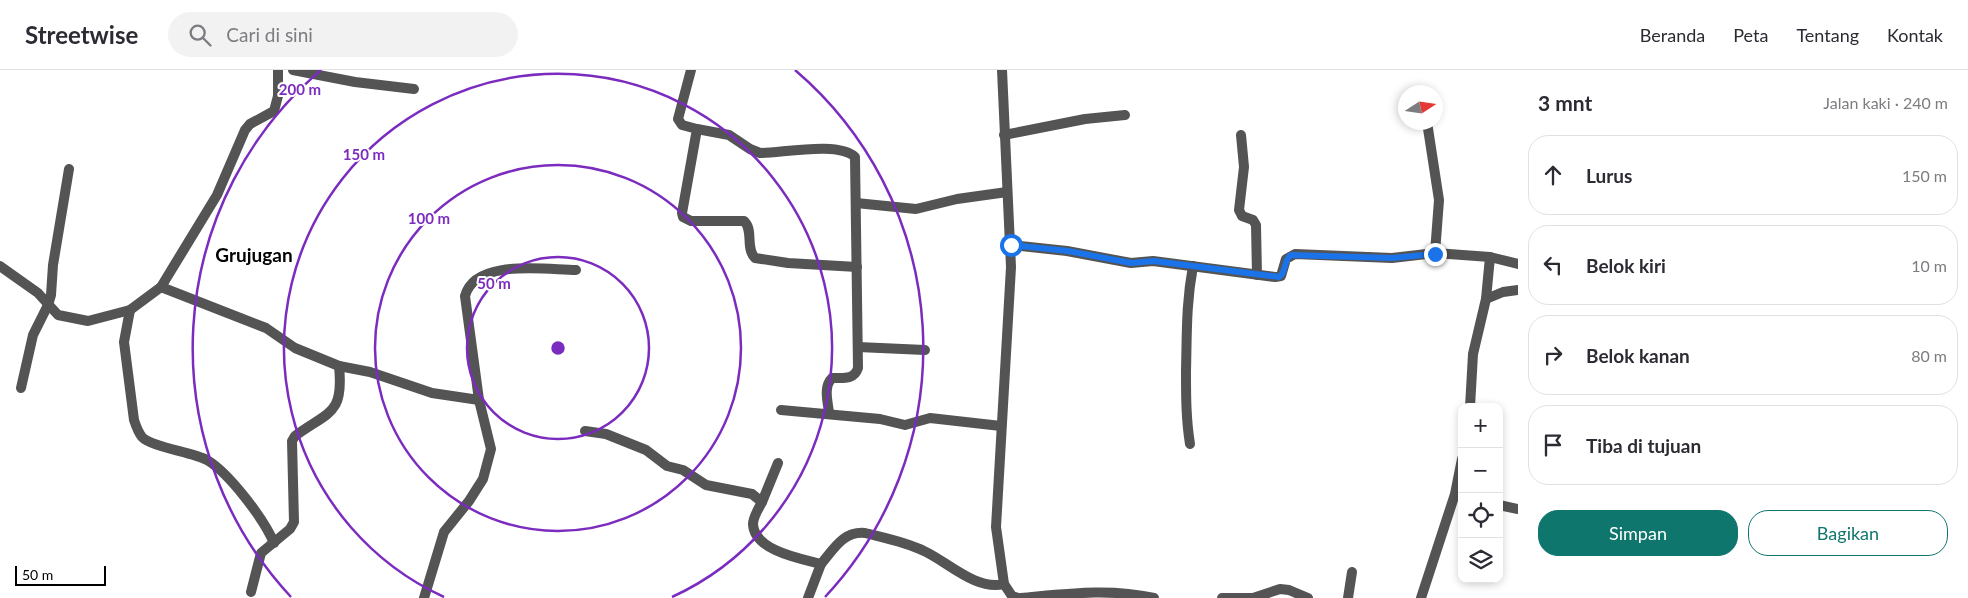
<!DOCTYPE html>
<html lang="id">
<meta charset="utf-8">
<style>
body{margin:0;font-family:Lato,sans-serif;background:#f2f2f3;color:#2b2b33}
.controls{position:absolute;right:15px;bottom:15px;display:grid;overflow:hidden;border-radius:10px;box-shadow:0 2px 8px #0003}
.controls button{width:45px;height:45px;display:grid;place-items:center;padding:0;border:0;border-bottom:1px solid #e1e1e2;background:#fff;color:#2b2b33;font:25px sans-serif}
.compass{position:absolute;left:1398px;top:15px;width:45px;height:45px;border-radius:50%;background:#fff;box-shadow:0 2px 8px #0003;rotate:78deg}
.scale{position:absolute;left:15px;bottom:12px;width:91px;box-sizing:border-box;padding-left:5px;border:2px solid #000;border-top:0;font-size:14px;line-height:18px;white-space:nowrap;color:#000;-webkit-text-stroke:4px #fff;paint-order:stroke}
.stop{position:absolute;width:15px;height:15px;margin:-11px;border:4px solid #1a73e8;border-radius:50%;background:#fff}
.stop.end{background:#1a73e8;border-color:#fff;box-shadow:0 1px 5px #0008}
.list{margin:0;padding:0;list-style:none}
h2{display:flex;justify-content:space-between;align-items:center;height:65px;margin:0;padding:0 20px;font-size:21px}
h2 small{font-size:16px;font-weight:400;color:#7c7c81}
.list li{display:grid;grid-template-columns:32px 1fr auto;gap:15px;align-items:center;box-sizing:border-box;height:80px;margin:0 10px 10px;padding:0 10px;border:1px solid #e1e1e2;border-radius:20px}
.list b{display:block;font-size:19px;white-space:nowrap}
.list em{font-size:16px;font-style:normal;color:#7c7c81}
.actions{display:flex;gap:10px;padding:15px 20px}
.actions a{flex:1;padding:11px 0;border:1px solid #0f766e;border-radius:20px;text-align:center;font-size:18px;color:#0f766e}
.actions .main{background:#0f766e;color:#fff}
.icon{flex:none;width:28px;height:28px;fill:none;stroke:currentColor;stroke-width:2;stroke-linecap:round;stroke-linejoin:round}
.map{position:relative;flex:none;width:1518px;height:528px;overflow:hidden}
header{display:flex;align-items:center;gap:30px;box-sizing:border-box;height:70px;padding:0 25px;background:#fff;border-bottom:1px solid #e1e1e2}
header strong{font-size:24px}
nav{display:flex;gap:28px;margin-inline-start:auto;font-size:18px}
.search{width:350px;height:45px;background:#f2f2f3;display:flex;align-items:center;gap:12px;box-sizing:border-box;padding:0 18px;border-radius:28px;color:#7c7c81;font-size:19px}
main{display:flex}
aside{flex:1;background:#fff}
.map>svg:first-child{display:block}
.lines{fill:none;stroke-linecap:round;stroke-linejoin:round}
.minor{stroke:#545454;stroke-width:10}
.route{stroke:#1a73e8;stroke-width:6}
.ring{fill:none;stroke:#7b2cbf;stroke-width:2.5}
.labels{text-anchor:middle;stroke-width:4;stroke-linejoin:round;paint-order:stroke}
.quarter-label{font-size:19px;font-weight:bold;fill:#000;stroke:#fff}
.centre{fill:#7b2cbf;stroke:#fff;stroke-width:2.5}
.ring-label{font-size:15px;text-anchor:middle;font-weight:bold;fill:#7b2cbf;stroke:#fff;stroke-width:4;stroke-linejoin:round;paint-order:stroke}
</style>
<header>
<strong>Streetwise</strong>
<div class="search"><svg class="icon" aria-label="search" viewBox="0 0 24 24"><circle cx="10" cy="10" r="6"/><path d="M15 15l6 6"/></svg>Cari di sini</div>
<nav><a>Beranda</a><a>Peta</a><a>Tentang</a><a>Kontak</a></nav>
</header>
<main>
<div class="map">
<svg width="1518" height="528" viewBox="0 0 1518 528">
<rect width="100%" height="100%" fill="#fff"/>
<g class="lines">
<g class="minor">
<path d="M293,0l62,12 59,7"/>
<path d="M691,0l-13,49 4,6 15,4 -15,84 1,4 8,4h53c10,9 1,27 11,37l33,5 69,4"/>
<path d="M1002,0l9,197 -15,260 8,57 8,12 6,2"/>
<path d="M1427,52l12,78 -4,53"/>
<path d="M697,59l32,6 21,14 10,4c22,0 79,-12 95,4l3,211c-4,12 -14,10 -26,10 -9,9 -4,24 -3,35"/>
<path d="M1004,65l81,-16 40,-4"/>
<path d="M1241,65l3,32 -5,43 3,6 11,4 3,5 1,50"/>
<path d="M856,133l60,6 41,-10 50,-7"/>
<path d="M1011,175l56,6 64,12 22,-2 122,16 6,-1 5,-17 9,-5 97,4 43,-5 55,4 28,7"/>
<path d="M0,196l38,27 20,22 30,6 42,-11 31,-23 56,-92 28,-65 5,-6 24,-13 4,-15v-26"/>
<path d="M161,217l105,41 29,20 44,18 31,6 62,21 47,7"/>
<path d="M1486,229l17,-7 15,-2"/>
<path d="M130,240l-6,32 10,78c2,6 4,12 8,17 9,10 50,15 65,23 22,13 57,59 67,83"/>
<path d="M858,277l67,3"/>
<path d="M21,318l12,-53 15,-30 3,-10 2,-30 16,-96"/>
<path d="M1470,337l3,-53 13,-55 4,-42"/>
<path d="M781,340l99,9 25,6 25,-7 71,8"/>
<path d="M585,361l21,3 40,16 21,16 16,4 23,15 46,9 10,8c-3,6 -9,15 -9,22 1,27 49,35 68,40 13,-15 22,-33 44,-31 20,5 41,9 59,18 24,11 52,40 80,33"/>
<path d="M1190,374c-4,-25 -4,-48 -4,-73 1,-38 0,-67 7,-105"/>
<path d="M762,432l16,-39"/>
<path d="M1499,435l19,4"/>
<path d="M251,522l10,-39 29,-24 4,-7 -2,-81 3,-5c34,-25 49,-21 44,-70"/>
<path d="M424,528l20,-66 25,-31 14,-22 8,-30 -12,-49 -14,-104c10,-38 82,-26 111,-26"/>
<path d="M808,528l13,-34"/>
<path d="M1021,528c45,-4 88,-10 133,0"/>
<path d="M1222,528h31l27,-9 9,1 19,8"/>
<path d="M1348,528l4,-26"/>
<path d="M1421,528l34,-104 7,-35"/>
</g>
</g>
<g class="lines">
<path class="route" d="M1011,175l57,6 63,12 23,-2 125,16c8,-5 4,-17 12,-22l101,3 43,-4"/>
</g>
<g class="ring">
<circle cx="558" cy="278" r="91"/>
<circle cx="558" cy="278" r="183"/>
<path d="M444 527A274 274 0 1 1 672 527"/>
<path d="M291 527A365 365 0 0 1 321 0M795 0A365 365 0 0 1 825 527"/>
</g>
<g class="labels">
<g class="quarter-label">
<text x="254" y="192">Grujugan</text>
</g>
</g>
<circle cx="558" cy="278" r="8" class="centre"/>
<g class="ring-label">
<text x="300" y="25">200 m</text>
<text x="364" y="90">150 m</text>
<text x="429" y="154">100 m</text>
<text x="494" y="219">50 m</text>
</g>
</svg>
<div class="controls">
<button>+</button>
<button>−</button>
<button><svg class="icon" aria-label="locate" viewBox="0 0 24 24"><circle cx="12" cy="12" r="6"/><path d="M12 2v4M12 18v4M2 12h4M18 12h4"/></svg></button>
<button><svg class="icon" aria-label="layers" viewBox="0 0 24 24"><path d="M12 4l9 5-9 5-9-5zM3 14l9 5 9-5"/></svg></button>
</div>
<svg class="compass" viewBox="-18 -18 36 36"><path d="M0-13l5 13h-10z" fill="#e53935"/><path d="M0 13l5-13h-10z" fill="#7c7c81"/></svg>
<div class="scale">50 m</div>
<div class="stop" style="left:1011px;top:175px"></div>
<div class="stop end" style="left:1435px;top:184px"></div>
</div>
<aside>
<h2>3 mnt<small>Jalan kaki · 240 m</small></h2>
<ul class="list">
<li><svg class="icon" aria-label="ahead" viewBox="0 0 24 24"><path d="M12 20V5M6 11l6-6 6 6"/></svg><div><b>Lurus</b></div><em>150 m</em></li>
<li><svg class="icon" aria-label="left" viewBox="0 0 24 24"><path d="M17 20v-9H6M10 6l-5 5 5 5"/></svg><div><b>Belok kiri</b></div><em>10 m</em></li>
<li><svg class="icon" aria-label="right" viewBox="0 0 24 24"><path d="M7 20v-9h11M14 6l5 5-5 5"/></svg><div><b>Belok kanan</b></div><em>80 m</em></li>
<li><svg class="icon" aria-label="arrive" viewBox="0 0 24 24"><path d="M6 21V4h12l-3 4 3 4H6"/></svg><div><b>Tiba di tujuan</b></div></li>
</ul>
<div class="actions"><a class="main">Simpan</a><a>Bagikan</a></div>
</aside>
</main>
